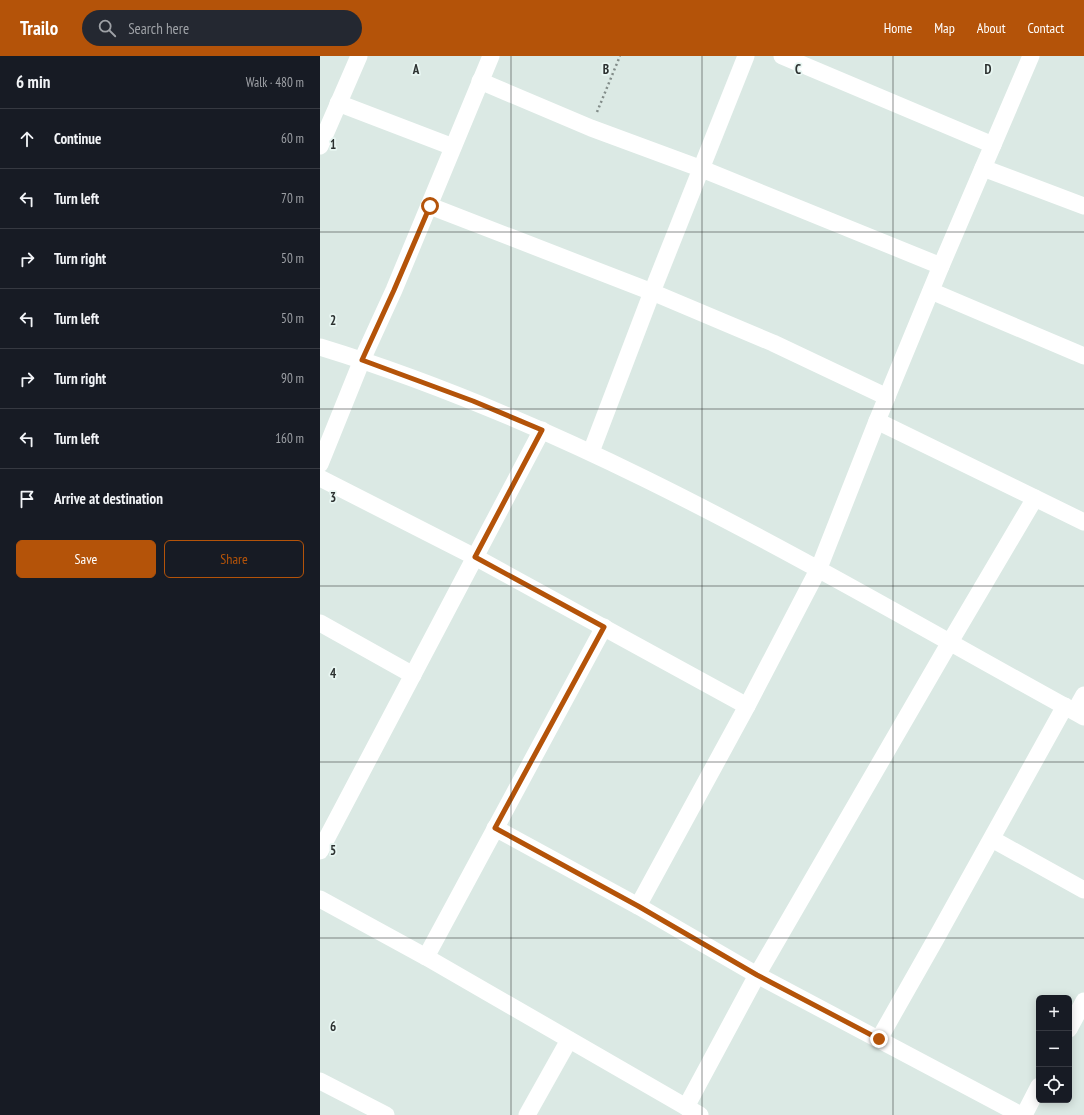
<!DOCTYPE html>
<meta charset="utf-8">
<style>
body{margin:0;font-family:"PT Sans Narrow",sans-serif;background:#242831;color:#f1f3f6}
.controls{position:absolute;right:12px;bottom:12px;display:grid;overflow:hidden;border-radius:6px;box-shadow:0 2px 10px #0003}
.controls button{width:36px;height:36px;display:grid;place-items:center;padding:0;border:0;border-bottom:1px solid #363941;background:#171b24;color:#f1f3f6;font:20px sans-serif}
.stop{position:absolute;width:12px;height:12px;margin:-9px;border:3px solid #b45309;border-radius:50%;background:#fff}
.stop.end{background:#b45309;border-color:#fff;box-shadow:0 1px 4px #0008}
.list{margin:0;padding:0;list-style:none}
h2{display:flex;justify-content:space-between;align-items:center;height:52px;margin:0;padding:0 16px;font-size:17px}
h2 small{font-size:13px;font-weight:400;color:#9ea1a6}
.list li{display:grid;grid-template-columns:26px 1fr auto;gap:12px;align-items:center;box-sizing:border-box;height:60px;padding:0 16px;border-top:1px solid #363941}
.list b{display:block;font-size:15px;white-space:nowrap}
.list em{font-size:13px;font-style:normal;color:#9ea1a6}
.actions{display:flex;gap:8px;padding:12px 16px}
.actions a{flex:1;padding:9px 0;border:1px solid #b45309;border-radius:6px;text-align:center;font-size:14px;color:#b45309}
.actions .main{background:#b45309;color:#fff}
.icon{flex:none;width:22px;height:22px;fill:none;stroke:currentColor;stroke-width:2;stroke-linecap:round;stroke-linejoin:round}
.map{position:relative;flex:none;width:764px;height:1059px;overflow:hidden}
header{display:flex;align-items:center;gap:24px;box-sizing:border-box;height:56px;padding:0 20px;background:#b45309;color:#fff}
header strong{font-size:19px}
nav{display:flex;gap:22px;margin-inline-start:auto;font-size:14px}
.search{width:280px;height:36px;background:#242831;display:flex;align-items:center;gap:10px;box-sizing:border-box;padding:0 14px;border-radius:22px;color:#9ea1a6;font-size:15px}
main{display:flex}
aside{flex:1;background:#171b24}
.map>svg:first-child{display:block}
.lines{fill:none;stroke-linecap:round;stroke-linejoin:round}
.path{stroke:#828c89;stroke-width:2.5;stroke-dasharray:2 3;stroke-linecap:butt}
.minor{stroke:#fff;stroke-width:17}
.route{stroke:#b45309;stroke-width:5}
.grid{fill:none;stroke:#2c3130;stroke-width:1;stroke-opacity:0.55}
.grid-label{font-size:13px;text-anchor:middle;font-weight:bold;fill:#2c3130;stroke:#e8f6f2;stroke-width:3.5;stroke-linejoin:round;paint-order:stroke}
</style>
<header>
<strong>Trailo</strong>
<div class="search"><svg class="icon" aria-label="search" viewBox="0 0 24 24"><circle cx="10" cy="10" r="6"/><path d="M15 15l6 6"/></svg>Search here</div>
<nav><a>Home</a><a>Map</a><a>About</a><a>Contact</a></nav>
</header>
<main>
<aside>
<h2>6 min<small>Walk · 480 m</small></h2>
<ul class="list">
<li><svg class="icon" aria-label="ahead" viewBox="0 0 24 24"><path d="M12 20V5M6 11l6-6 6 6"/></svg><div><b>Continue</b></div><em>60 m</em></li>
<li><svg class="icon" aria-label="left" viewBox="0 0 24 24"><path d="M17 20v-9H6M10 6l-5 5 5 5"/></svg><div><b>Turn left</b></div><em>70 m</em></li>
<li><svg class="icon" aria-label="right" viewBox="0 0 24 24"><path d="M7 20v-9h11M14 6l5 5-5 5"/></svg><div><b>Turn right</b></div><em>50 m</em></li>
<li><svg class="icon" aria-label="left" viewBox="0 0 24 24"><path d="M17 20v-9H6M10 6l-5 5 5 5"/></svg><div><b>Turn left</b></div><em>50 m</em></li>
<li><svg class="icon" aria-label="right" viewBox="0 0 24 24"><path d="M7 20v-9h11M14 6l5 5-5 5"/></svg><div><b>Turn right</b></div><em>90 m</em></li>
<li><svg class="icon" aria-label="left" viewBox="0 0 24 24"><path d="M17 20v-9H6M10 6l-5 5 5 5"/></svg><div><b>Turn left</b></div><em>160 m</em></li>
<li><svg class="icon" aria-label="arrive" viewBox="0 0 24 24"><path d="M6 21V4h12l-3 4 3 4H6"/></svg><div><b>Arrive at destination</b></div></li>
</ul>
<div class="actions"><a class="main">Save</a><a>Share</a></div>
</aside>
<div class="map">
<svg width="764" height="1059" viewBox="0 0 764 1059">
<rect width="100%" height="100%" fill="#dbe9e4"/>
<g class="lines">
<path class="path" d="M277,56l23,-56"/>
<g class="minor">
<path d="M462,0l211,89"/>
<path d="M160,25l111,47 111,41 239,97"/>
<path d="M18,47l115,44"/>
<path d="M0,90l39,-90"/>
<path d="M663,112l101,38"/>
<path d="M110,150l222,86 121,51 114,54"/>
<path d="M611,235l153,65"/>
<path d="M0,291c272,83 516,234 764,370"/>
<path d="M557,365l207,101"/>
<path d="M271,396l61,-160 94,-236"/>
<path d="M0,408l42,-104 32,-70 97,-234"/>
<path d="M0,422l155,79 272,149"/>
<path d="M0,567l93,52"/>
<path d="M755,655l9,-16"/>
<path d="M175,772l143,78 119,69 264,140"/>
<path d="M672,783l92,51"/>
<path d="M0,795l222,-421"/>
<path d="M0,843l106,58 274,158"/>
<path d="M318,850l109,-200 72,-138 58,-147 64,-155 90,-210"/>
<path d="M106,901l178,-330"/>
<path d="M749,973l15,-28"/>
<path d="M559,983l55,-97 131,-236"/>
<path d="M0,1025l66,34"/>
<path d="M366,1051l71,-132 193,-333 85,-144"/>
<path d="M207,1059l42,-75"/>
<path d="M704,1059l15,-29"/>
</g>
</g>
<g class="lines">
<path class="route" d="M110,150l-36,84 -32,70 111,41 69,29 -67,127 129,70 -109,201 143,78 119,69 122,64"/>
</g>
<path class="grid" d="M191,0v1059M382,0v1059M573,0v1059M0,176h764M0,353h764M0,530h764M0,706h764M0,882h764"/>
<g class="grid-label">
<text x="96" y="18">A</text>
<text x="286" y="18">B</text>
<text x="478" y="18">C</text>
<text x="668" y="18">D</text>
<text x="13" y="93">1</text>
<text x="13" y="269">2</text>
<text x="13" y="446">3</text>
<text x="13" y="622">4</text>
<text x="13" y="799">5</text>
<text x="13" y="975">6</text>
</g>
</svg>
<div class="controls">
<button>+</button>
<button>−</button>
<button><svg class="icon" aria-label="locate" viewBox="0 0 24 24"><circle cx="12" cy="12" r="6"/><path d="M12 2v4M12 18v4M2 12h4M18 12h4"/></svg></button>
</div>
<div class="stop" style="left:110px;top:150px"></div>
<div class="stop end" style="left:559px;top:983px"></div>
</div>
</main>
